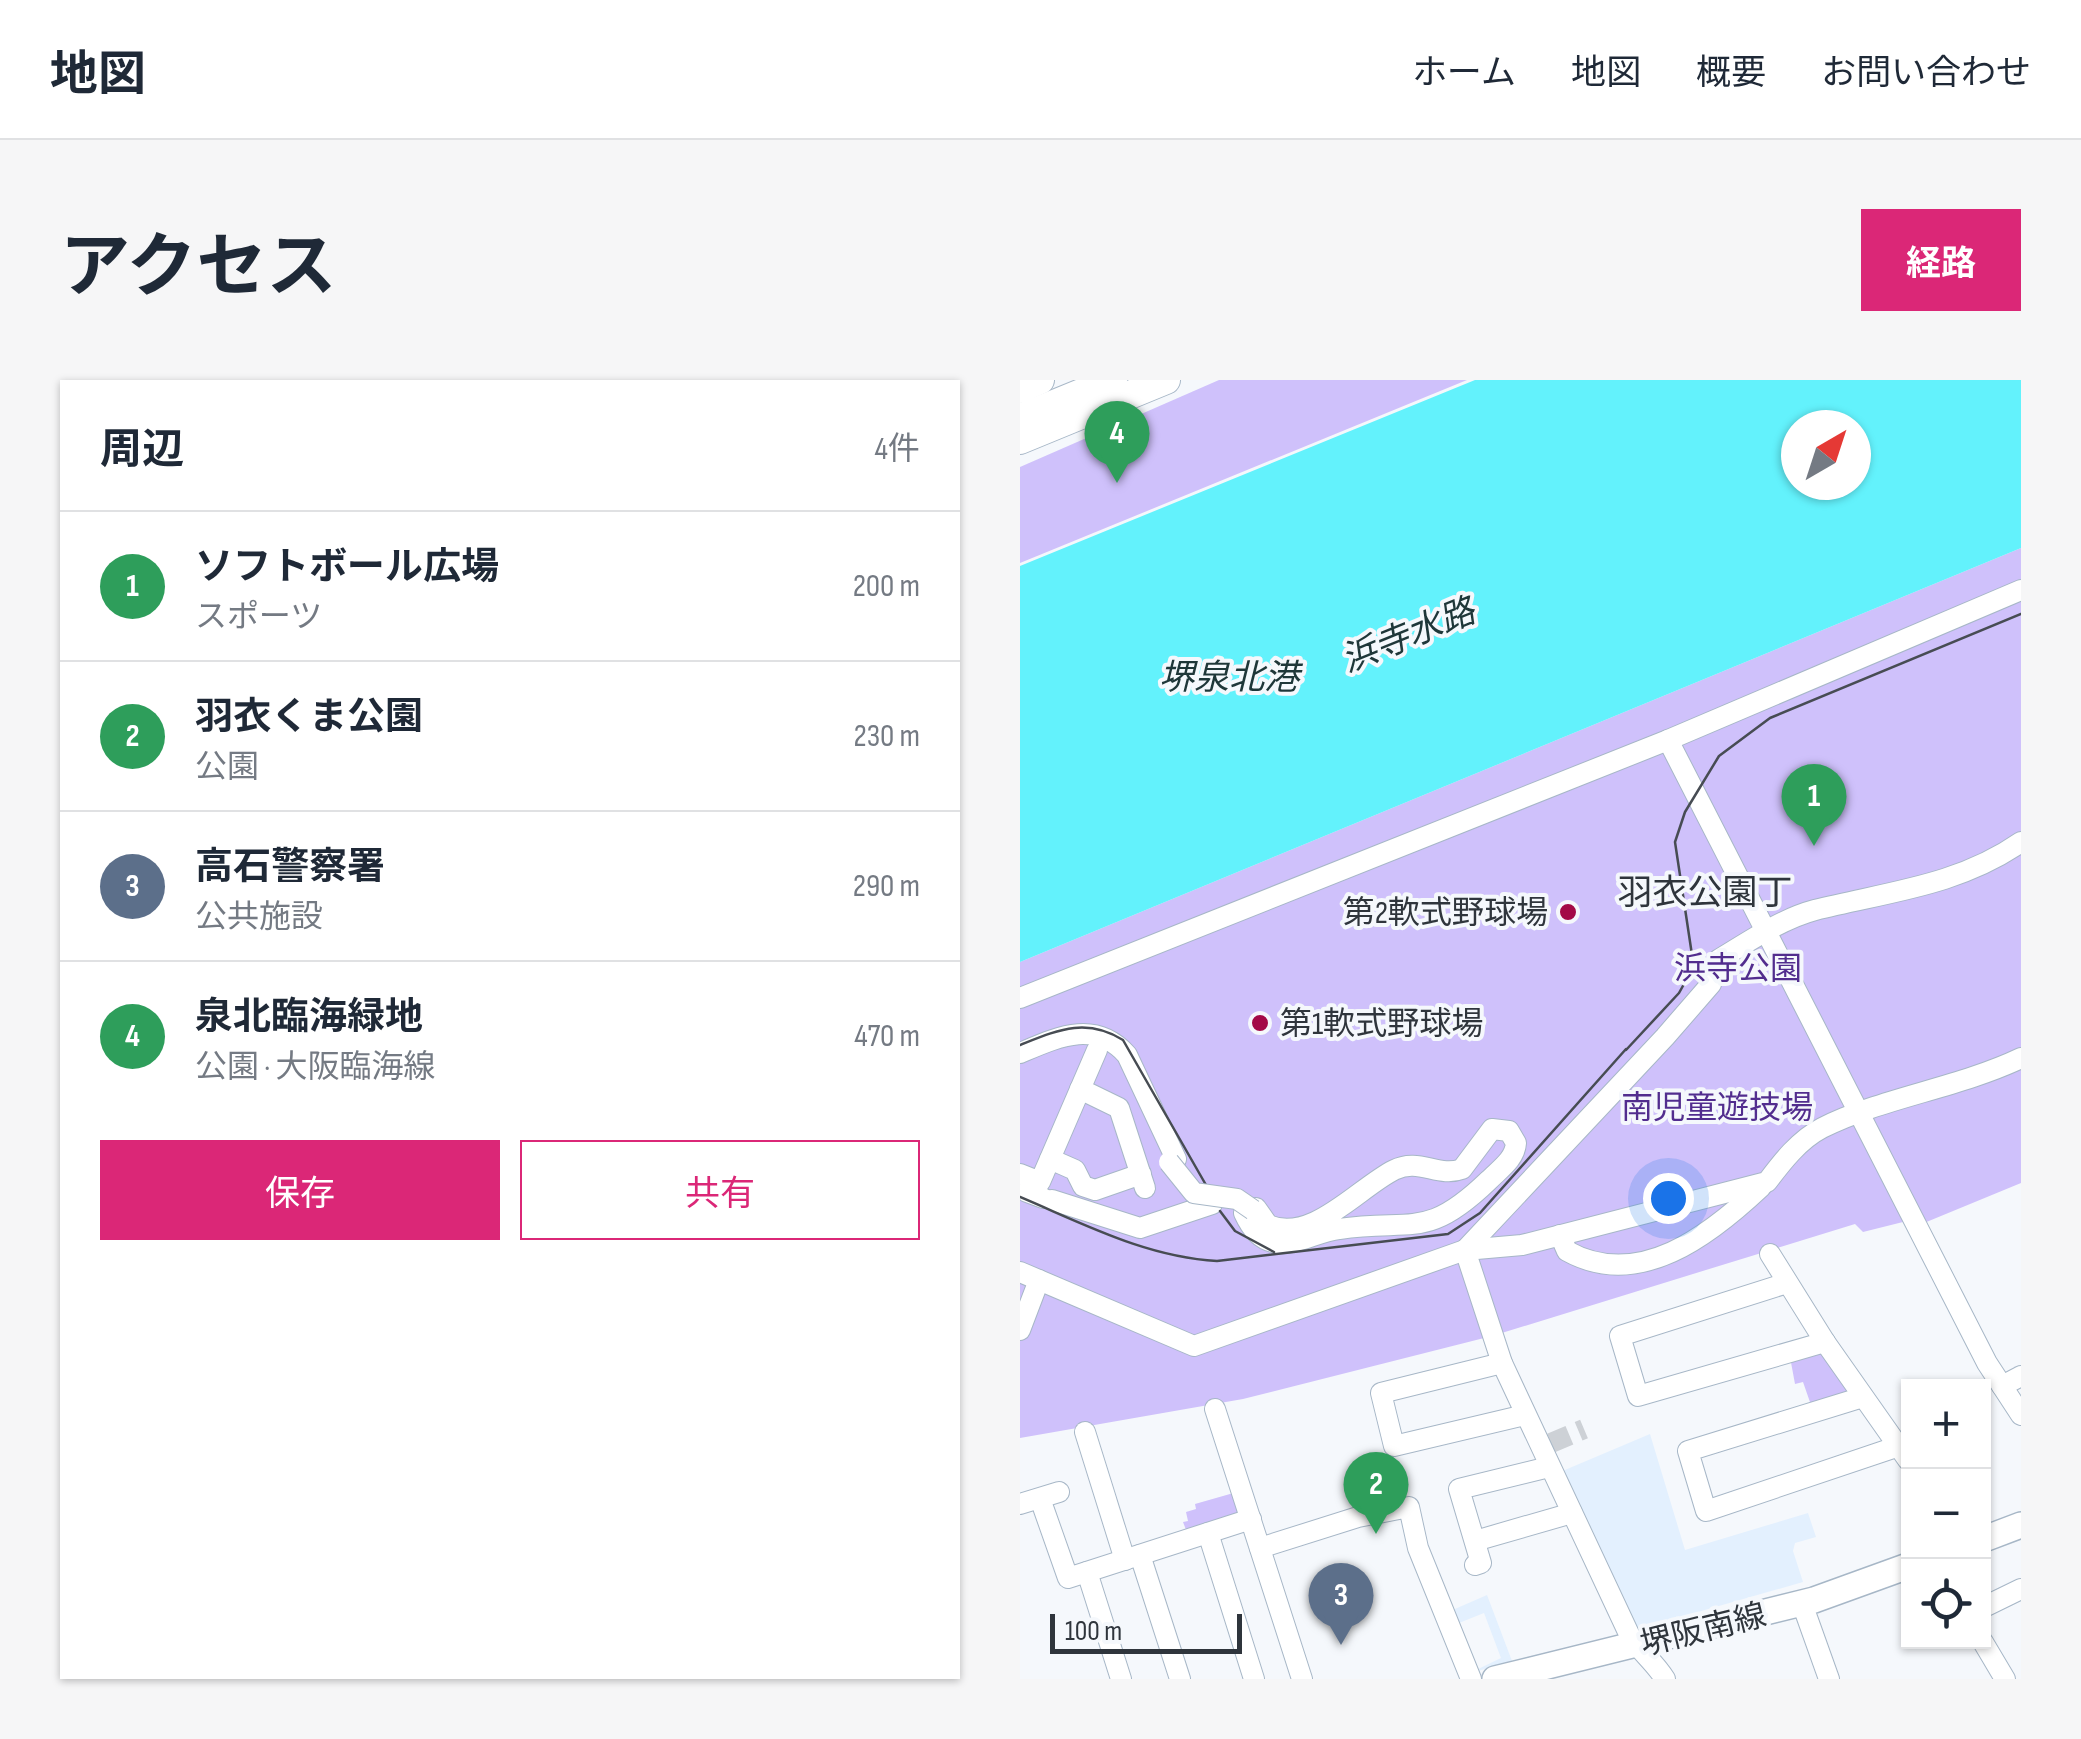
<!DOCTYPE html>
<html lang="ja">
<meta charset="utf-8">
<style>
body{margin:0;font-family:"Sofia Sans Condensed","Noto Sans JP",sans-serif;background:#f6f6f7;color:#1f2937}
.controls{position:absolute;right:30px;bottom:30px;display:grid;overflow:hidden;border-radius:0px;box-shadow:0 2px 8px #0004}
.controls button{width:90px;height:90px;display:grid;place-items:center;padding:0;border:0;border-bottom:2px solid #e0e1e3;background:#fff;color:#1f2937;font:50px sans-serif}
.compass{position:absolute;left:761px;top:30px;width:90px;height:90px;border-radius:50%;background:#fff;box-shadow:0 2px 8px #0004;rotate:39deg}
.scale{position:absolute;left:30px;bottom:25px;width:192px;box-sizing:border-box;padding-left:10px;border:5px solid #2f353c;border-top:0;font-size:28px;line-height:35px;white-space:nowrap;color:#2f353c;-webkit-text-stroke:8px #f5f8fc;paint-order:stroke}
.you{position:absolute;left:648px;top:818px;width:35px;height:35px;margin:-25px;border:8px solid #fff;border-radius:50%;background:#1a73e8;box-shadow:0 0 0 15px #1a73e833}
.badge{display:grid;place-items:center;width:65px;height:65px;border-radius:50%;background:#db2777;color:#fff;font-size:32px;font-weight:700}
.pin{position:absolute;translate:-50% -82px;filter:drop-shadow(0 2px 5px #0008)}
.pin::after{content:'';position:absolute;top:52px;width:35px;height:30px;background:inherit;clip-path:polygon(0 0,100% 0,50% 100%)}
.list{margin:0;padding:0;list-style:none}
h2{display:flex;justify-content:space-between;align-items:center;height:130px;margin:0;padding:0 40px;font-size:42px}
h2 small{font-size:32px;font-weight:400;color:#747a83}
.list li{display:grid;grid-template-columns:65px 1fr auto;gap:30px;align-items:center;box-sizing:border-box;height:150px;padding:0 40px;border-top:2px solid #e0e1e3}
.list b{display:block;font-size:38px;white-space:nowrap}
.list p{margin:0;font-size:32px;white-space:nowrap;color:#747a83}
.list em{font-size:32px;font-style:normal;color:#747a83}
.actions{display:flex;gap:20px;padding:30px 40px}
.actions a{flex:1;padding:22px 0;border:2px solid #db2777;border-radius:0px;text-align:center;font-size:35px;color:#db2777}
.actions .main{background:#db2777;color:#fff}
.icon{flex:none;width:55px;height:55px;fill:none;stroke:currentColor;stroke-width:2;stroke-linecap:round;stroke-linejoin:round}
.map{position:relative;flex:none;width:1001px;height:1299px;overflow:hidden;border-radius:0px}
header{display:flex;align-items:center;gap:60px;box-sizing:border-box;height:140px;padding:0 50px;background:#fff;border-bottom:2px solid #e0e1e3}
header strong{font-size:48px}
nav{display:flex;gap:55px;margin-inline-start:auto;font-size:35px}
.intro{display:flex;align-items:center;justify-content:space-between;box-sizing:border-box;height:240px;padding:0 60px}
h1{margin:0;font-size:70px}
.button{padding:25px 45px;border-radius:0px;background:#db2777;color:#fff;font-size:35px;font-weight:700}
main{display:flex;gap:60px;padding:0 60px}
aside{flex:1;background:#fff;border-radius:0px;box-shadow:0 2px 8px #0004}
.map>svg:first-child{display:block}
.built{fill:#e3f0fe;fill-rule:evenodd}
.green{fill:#cfc1fb}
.water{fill:#63f2fc;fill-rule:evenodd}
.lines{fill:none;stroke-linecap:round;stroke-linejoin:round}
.minor-tunnel{stroke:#cdd1d6;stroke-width:20;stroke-dasharray:20 10;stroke-linecap:butt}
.minor-casing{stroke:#a7b7c7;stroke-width:22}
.major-casing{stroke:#a7b7c7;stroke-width:28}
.highway-casing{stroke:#a7b7c7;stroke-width:30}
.minor{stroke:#fff;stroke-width:20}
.major{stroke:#fff;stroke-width:25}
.highway{stroke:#fff;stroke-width:28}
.tram{stroke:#474c53;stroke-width:2.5}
.minor-bridge-casing{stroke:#a7b7c7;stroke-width:22;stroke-linecap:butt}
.minor-bridge{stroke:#fff;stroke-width:20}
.poi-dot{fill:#a30a47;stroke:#f5f8fc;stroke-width:4}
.labels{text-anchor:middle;stroke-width:8;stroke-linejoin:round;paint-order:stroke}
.poi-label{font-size:32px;fill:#2f353c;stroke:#f5f8fc;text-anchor:end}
.park-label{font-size:32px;fill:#522d8e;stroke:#f5f8fc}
.street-label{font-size:32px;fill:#2f353c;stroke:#f5f8fc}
.water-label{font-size:35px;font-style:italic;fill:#1f3739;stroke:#f5f8fc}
.neighbourhood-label{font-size:35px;fill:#2f353c;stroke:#f5f8fc}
</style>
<header>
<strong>地図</strong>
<nav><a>ホーム</a><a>地図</a><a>概要</a><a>お問い合わせ</a></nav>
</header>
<div class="intro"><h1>アクセス</h1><a class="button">経路</a></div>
<main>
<aside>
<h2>周辺<small>4件</small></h2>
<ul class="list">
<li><span class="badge" style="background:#2e9e5b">1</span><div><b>ソフトボール広場</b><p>スポーツ</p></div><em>200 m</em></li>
<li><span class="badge" style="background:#2e9e5b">2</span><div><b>羽衣くま公園</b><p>公園</p></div><em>230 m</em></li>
<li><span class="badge" style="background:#5c6f8a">3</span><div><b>高石警察署</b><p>公共施設</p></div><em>290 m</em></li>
<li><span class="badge" style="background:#2e9e5b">4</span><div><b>泉北臨海緑地</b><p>公園 · 大阪臨海線</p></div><em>470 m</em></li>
</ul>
<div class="actions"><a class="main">保存</a><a>共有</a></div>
</aside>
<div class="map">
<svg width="1001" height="1299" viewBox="0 0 1001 1299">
<rect width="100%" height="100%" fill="#f5f8fc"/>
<g class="built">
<path d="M630,1054l35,116 123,-37 8,24 -21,6 -2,8 10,31 -168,48 -82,-155z"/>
<path d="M467,1215l25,66 -41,12 -23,-61zM464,1233l17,45 -27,13 -20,-46z"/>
</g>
<g class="green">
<path d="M199,0h248l-447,183v-96z"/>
<path d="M1001,168v635l-97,40 -13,-3 -48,12 -8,-8 -363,112 -249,63 -223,39v-476z"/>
<path d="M800,968l30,42 -39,15 -8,-23 -8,2 -5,-27z"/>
<path d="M217,1112l7,21 -56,22 -5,-13 5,-1 -2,-9 10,-3 -1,-5z"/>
</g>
<path class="water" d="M455,0h546v168l-1001,414v-396zM776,45h60v60h-60z"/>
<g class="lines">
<path class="minor-tunnel" d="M531,1063l33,-14"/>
<g class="minor-casing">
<g id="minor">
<path d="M648,360l319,623 34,52"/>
<path d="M0,618l648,-258 353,-150"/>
<path d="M0,673c38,-16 75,-34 107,2l49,104"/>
<path d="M60,709l39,19 26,80"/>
<path d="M30,779l25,11 8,16 12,4 46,-16"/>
<path d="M0,794l20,8 57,-132"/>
<path d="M7,812l16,6"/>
<path d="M32,820l88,28 72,-24"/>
<path d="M224,833c7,15 16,28 34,30 19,2 41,-12 61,-14 74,-11 87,12 150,-49 11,-11 26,-21 27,-37l-7,-12 -17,-2 -30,40c-24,9 -43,-12 -68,1 -36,18 -82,74 -126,55l-12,-17"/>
<path d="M540,855l7,16c72,40 143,-16 194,-64"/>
<path d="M445,870l200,-213 46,-53 7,-24c30,-18 63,-41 97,-50 71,-18 143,-24 206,-68"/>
<path d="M445,870l37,113 127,271c10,17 25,27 36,45"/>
<path d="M750,874l55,88 83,118"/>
<path d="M0,892l174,74 271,-96 57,-5 245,-63c15,-20 32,-42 55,-54 59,-30 136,-40 199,-70"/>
<path d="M767,903l-167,53 18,60 187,-54"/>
<path d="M0,950l19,-50"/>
<path d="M482,983l-121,30 13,53 131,-31"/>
<path d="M982,1006l19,-10"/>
<path d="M843,1017l-175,54 18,60 193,-65"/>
<path d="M195,1029l87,270"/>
<path d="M65,1052l40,128"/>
<path d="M0,1124l39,-12"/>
<path d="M23,1127l25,71 183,-59"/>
<path d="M188,1153l46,146"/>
<path d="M455,1161l97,-28"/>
<path d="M240,1168l98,-31 51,-10 9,41 53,131"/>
<path d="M120,1175l40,124"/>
<path d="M455,1185l6,-2 -22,-74 90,-22"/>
<path d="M67,1192l34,107"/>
<path d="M964,1227l37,-18"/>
<path d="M784,1229l25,70"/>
<path d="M963,1262l22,37"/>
</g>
</g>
<g class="major-casing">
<g id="major">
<path d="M964,1159l37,-14"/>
<path d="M475,1299l319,-79 94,-34"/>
</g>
</g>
<g class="highway-casing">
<g id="highway">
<path d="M0,9l20,-9"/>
<path d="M0,38l93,-38"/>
<path d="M0,60l146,-60"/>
</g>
</g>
<use href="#minor" class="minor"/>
<use href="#major" class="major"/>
<use href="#highway" class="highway"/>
<g class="tram">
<path d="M0,665c38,-15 66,-28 103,-5l83,145"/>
<path d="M606,670l53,-57 10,-18 3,-20 -17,-113 10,-30 34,-56 51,-38 251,-104"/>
<path d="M0,817c64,27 126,60 197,64l231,-27 32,-21 146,-164"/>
<path d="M200,831l15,20 39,21"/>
</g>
<g class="minor-bridge-casing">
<path id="minor-bridge" d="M149,782l25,31 43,6 16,11"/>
</g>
<use href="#minor-bridge" class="minor-bridge"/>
</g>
<g class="poi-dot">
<circle cx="548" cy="532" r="10"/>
<circle cx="240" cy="643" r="10"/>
</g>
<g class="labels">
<g class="poi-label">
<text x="528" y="543">第2軟式野球場</text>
<text x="260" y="654" text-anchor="start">第1軟式野球場</text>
</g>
<g class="park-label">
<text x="718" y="599">浜寺公園</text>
<text x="697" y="738">南児童遊技場</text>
</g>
<g class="street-label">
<text transform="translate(683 1249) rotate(-14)" y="11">堺阪南線</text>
</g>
<g class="water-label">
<text transform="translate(388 255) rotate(-22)" y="12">浜寺水路</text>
<text x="209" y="309">堺泉北港</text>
</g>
<g class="neighbourhood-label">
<text x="685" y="524">羽衣公園丁</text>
</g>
</g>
</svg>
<div class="controls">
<button>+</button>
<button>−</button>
<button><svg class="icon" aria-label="locate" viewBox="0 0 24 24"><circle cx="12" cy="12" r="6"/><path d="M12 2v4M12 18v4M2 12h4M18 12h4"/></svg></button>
</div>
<svg class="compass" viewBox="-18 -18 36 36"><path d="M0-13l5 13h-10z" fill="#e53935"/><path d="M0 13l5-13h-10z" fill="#747a83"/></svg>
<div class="scale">100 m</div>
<div class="you"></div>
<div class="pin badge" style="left:794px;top:466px;background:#2e9e5b">1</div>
<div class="pin badge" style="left:356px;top:1154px;background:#2e9e5b">2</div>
<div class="pin badge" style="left:321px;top:1265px;background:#5c6f8a">3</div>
<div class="pin badge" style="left:97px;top:103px;background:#2e9e5b">4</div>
</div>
</main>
